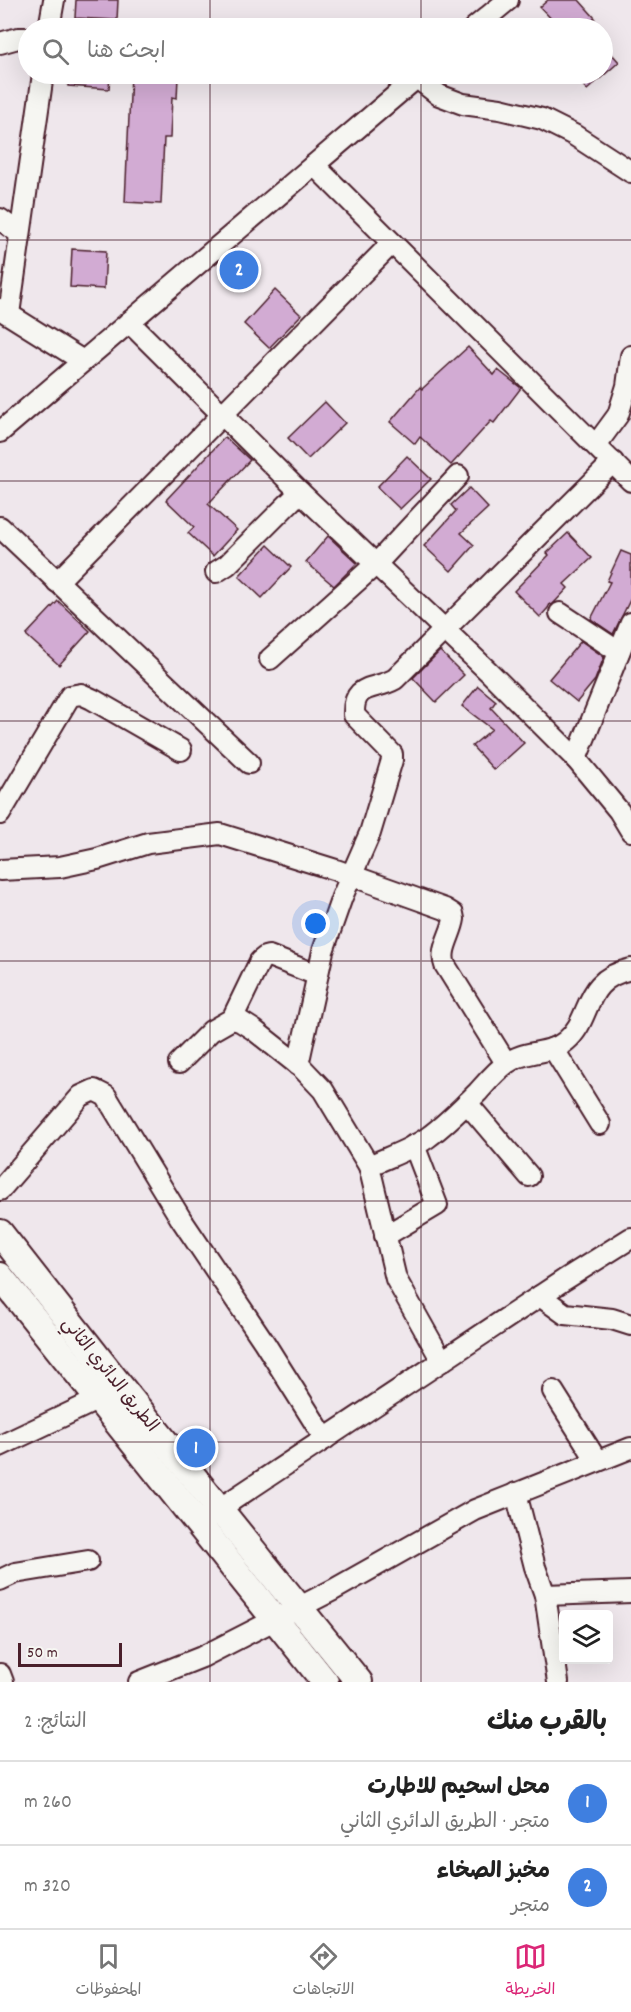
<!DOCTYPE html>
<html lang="ar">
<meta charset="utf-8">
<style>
body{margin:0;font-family:Dekko,"Playpen Sans Arabic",sans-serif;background:#f6f6f6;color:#222;direction:rtl}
.controls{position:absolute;right:18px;bottom:18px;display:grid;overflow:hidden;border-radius:6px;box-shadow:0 6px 24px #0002}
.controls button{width:54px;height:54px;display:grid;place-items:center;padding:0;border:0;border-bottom:2px solid #e0e0e0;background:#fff;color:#222;font:30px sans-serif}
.scale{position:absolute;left:18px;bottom:15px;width:104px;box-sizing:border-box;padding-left:6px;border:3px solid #4a1f2b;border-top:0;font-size:16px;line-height:21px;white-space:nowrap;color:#4a1f2b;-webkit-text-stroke:4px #f6f6f2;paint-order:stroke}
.you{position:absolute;left:316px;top:924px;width:21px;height:21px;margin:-15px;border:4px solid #fff;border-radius:50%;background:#1a73e8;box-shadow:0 0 0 9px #1a73e833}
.badge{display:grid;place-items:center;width:39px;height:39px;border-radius:50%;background:#db2777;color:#fff;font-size:20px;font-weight:700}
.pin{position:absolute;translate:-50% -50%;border:3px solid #fff;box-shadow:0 2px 6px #0006}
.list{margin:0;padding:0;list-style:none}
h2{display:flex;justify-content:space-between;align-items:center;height:78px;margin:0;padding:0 24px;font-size:26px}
h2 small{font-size:20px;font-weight:400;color:#767676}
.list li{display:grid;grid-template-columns:39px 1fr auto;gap:18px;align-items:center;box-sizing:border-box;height:84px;padding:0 24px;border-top:2px solid #e0e0e0}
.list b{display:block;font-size:22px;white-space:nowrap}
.list p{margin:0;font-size:20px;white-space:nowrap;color:#767676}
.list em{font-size:20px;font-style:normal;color:#767676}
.icon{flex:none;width:33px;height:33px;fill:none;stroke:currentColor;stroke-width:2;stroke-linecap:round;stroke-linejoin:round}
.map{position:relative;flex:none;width:631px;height:1682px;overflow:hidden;direction:ltr}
.search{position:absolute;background:#fff;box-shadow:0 6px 24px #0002;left:18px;right:18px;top:18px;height:66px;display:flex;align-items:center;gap:15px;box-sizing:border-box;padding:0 21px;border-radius:33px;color:#767676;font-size:22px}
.sheet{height:246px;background:#fff}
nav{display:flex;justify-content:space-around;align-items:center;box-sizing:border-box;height:84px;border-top:2px solid #e0e0e0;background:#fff;font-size:16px;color:#767676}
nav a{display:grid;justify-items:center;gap:3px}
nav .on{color:#db2777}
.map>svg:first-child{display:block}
.building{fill:#d2abd3;stroke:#4a1f2b;stroke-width:1.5}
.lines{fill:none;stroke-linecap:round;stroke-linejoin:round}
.minor-casing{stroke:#4a1f2b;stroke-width:24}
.major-casing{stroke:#4a1f2b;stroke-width:30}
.minor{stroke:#f6f6f2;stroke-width:20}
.major{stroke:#f6f6f2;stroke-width:26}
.grid{fill:none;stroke:#4a1f2b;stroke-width:1.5;stroke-opacity:0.55}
.labels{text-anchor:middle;stroke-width:4.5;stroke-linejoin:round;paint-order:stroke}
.street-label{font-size:18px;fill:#4a1f2b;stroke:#f6f6f2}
</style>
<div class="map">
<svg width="631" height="1682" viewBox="0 0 631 1682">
<rect width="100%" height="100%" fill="#efe7ec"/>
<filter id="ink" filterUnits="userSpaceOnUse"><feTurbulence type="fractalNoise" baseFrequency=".0167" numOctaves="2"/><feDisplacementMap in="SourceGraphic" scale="12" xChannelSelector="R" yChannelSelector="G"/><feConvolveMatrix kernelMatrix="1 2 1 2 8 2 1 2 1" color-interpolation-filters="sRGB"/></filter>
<g filter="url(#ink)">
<g class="building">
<path d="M76,0h42l-1,20 -42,-2z"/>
<path d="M548,0h31l16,18 -12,10h-23l-20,-21z"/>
<path d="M603,44l16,18 -32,28 -14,-16h30z"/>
<path d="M69,74h41l-1,15 -41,-3z"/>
<path d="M131,74l47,3 -1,21 -5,-1 -2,41h-6l-3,66 -36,-2z"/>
<path d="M72,249l34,2 -2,38 -34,-2z"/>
<path d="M275,290l26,25 -32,33 -25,-24z"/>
<path d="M468,347l26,28 4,-5 23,18 -27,35 -3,-2 -40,44 -31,-28 -5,7 -25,-22 30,-35 2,2z"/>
<path d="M325,402l20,21 -37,36 -20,-21z"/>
<path d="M225,437l25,23 -42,44 29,26 -24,26 -25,-23 6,-6 -28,-27z"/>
<path d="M407,456l24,23 -31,30 -23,-22z"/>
<path d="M469,488l19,20 -27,25 13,12 -23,26 -27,-25 32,-35 -5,-6z"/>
<path d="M568,533l24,25 -28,26 4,4 -16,17 -2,-1 -2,4 -8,9 -26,-26 35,-36 -2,-2z"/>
<path d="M328,536l29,27 -23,23 -28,-24z"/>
<path d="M268,545l23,22 -29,31 -23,-22z"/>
<path d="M621,551l10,4v43l-18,36 -22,-15 19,-37 -3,-1z"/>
<path d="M58,601l32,30 -31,34 -33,-30z"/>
<path d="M581,641l23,16 -9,23 -18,22 -28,-23z"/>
<path d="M440,651l24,24 -28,27 -23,-24z"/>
<path d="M478,686l18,15 -5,7 33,35 -30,27 -22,-24 20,-17 -30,-23z"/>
</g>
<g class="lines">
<g class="minor-casing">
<g id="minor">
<path d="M49,28l5,-28"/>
<path d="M474,28l34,-28"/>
<path d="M0,43l18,-5h10"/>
<path d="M416,77l23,18 24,9 37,5 42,10 32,16 57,37"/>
<path d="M314,165l317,316"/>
<path d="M0,219l20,15"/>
<path d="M0,309l83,52"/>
<path d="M9,314l34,-240"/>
<path d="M129,322l171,170 188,179 88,88 43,52 12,20"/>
<path d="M0,432l421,-358"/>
<path d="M596,445l22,-30 9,-29 4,-30"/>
<path d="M0,527l249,236"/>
<path d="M216,572l11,-7 73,-73"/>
<path d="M57,582l335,-339"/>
<path d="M560,613l59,39"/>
<path d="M270,659l106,-95 82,-88"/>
<path d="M576,759l55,-136"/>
<path d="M0,814l70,-118 11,-2 11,5 89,51"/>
<path d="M0,870l60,-3 37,-8 51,-16 72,-9 116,36 109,39 8,5 1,5c-2,15 -15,31 -9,46l61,98"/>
<path d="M232,1019l28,-58 5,-4 4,-1 48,19"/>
<path d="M553,1048l47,76"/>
<path d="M179,1063l32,-32 21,-12 8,2 14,9 48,38 21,22 46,76 27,113 46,82"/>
<path d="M298,1065l25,-114 19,-54 28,-64 22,-73v-6l-38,-39c-1,-33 20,-24 41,-36l218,-217"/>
<path d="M467,1103l62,73"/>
<path d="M369,1166c19,-9 41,-16 58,-28 18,-13 35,-30 51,-46 9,-10 18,-21 29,-29 17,-13 43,-8 59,-22 28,-24 15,-61 65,-72"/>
<path d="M0,1190l81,-94 13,-6 12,6 75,123 83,123 61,97"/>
<path d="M385,1236l52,-31 -23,-60"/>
<path d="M540,1296l25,18 47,5 19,6"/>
<path d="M553,1391l44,70"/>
<path d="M0,1446l99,-47"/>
<path d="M516,1493l19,74 10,28 13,87"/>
<path d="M207,1517l357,-237 67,-42"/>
<path d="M0,1580l15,-7 73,-12"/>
<path d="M545,1595l86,-3"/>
<path d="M0,1674l3,8"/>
<path d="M139,1682l63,-25 131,-67 142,-80 156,-62"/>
</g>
</g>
<g class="major-casing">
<g id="major">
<path d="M0,1233l116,148 243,301"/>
<path d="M0,1276l325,406"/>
</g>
</g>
<use href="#minor" class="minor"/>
<use href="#major" class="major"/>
</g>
</g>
<path class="grid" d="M210,0v28M421,0v28M210,74v1608M421,74v1608M0,240h631M0,481h631M0,721h631M0,961h631M0,1201h631M0,1442h631"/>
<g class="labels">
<g class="street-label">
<text transform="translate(111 1374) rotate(51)" y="6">الطريق الدائري الثاني</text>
</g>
</g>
</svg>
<div class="controls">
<button><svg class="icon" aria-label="layers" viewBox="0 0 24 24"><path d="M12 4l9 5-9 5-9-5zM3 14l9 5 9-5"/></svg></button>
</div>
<div class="scale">50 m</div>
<div class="you"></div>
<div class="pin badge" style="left:196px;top:1448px;background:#3f7fe0">1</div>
<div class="pin badge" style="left:239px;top:270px;background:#3f7fe0">2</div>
<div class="search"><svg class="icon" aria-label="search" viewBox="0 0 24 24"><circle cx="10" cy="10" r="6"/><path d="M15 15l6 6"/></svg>ابحث هنا</div>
</div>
<section class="sheet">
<h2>بالقرب منك<small>النتائج: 2</small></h2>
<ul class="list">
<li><span class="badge" style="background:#3f7fe0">1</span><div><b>محل اسحيم للاطارت</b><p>متجر · الطريق الدائري الثاني</p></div><em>260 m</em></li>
<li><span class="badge" style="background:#3f7fe0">2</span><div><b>مخبز الصخاء</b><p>متجر</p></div><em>320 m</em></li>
</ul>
</section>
<nav>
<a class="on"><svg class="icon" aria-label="map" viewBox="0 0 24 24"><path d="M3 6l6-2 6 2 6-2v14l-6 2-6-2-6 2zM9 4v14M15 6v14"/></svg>الخريطة</a>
<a><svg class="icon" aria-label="directions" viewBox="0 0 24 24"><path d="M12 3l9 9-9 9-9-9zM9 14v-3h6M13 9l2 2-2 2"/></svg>الاتجاهات</a>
<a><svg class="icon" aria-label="saved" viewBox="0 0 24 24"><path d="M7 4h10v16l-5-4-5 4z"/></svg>المحفوظات</a>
</nav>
